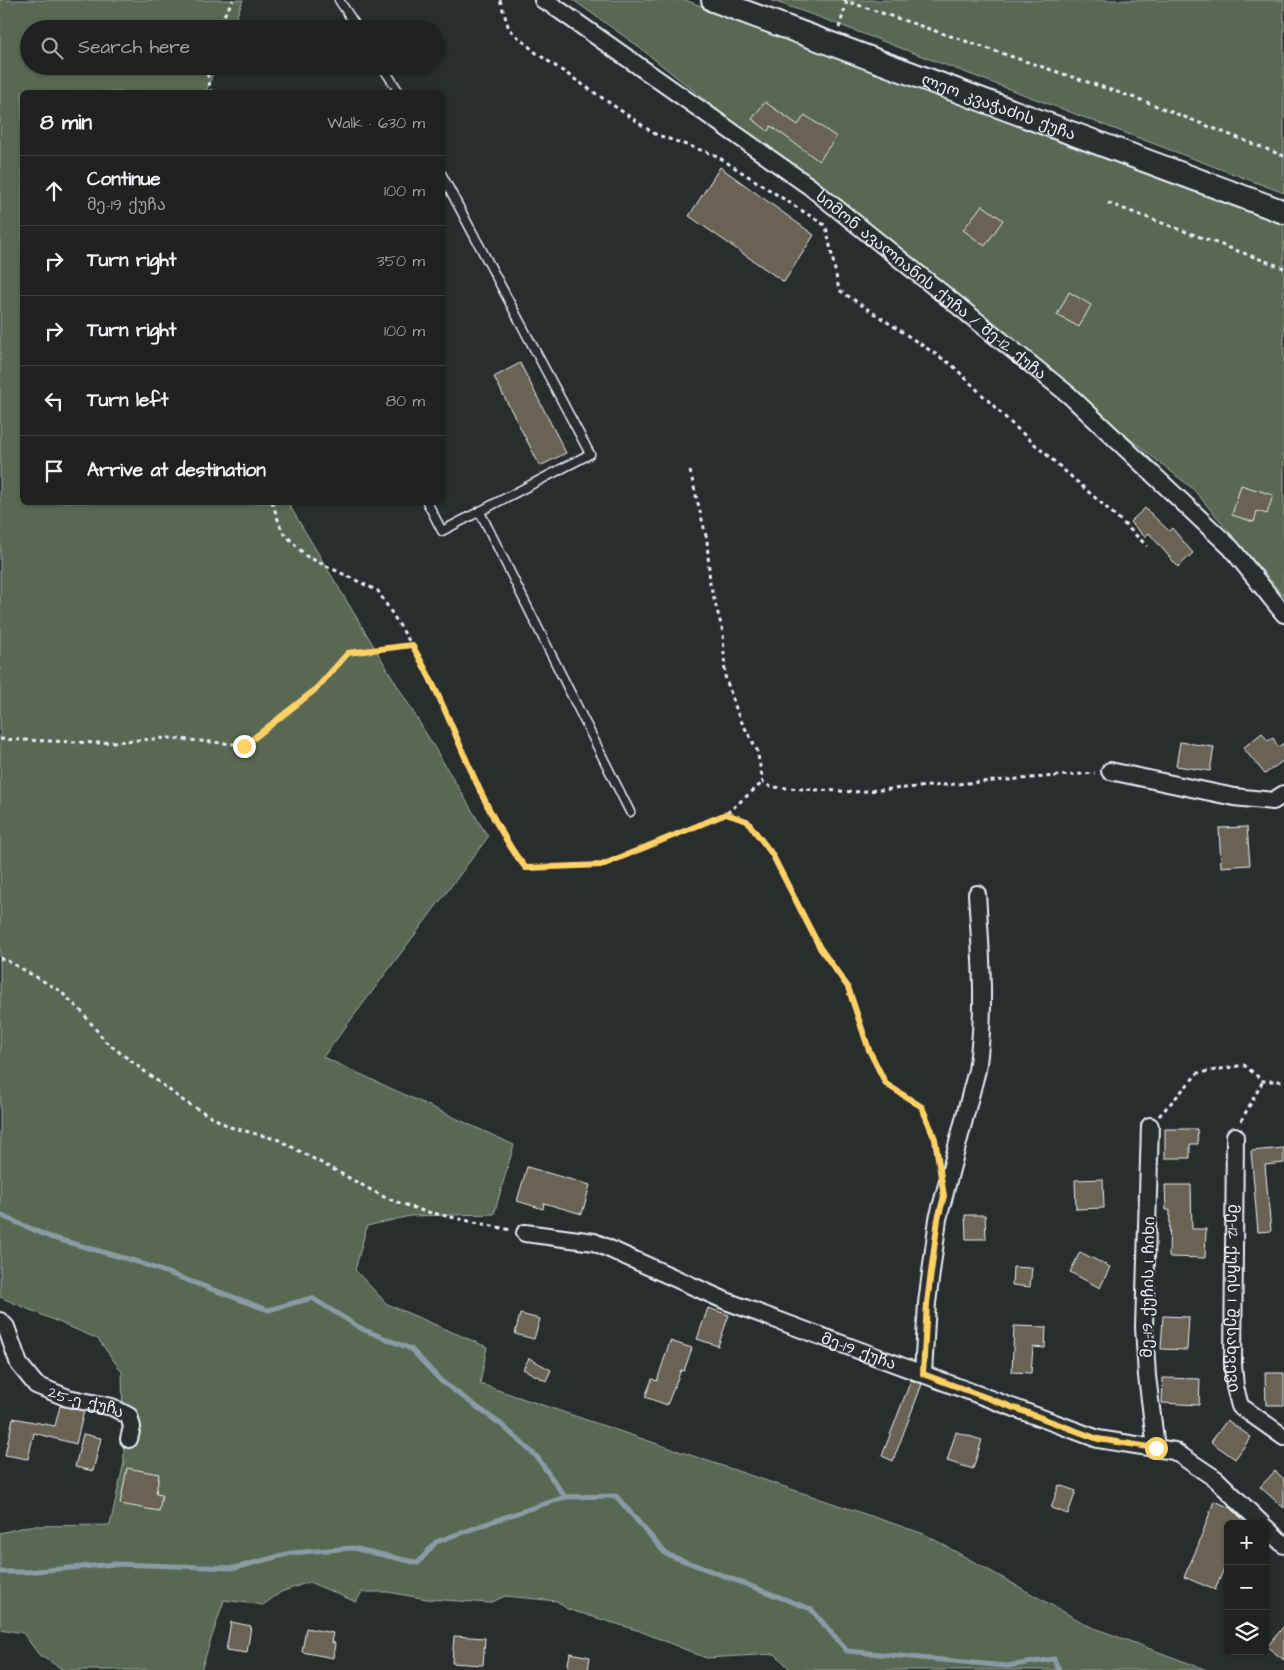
<!DOCTYPE html>
<meta charset="utf-8">
<style>
body{margin:0;font-family:"Architects Daughter","Noto Sans Georgian",sans-serif;background:#282a2a;color:#f1f3f6}
.controls{position:absolute;right:15px;bottom:15px;display:grid;overflow:hidden;border-radius:8px;box-shadow:0 1px 4px #0004}
.controls button{width:45px;height:45px;display:grid;place-items:center;padding:0;border:0;border-bottom:1px solid #3d3f40;background:#202222;color:#f1f3f6;font:25px sans-serif}
.stop{position:absolute;width:15px;height:15px;margin:-11px;border:4px solid #ffd166;border-radius:50%;background:#fff}
.stop.end{background:#ffd166;border-color:#fff;box-shadow:0 1px 5px #0008}
.list{margin:0;padding:0;list-style:none}
h2{display:flex;justify-content:space-between;align-items:center;height:65px;margin:0;padding:0 20px;font-size:21px}
h2 small{font-size:16px;font-weight:400;color:#a2a4a5}
.list li{display:grid;grid-template-columns:32px 1fr auto;gap:15px;align-items:center;box-sizing:border-box;height:70px;padding:0 20px;border-top:1px solid #3d3f40}
.list b{display:block;font-size:19px;white-space:nowrap}
.list p{margin:0;font-size:16px;white-space:nowrap;color:#a2a4a5}
.list em{font-size:16px;font-style:normal;color:#a2a4a5}
.icon{flex:none;width:28px;height:28px;fill:none;stroke:currentColor;stroke-width:2;stroke-linecap:round;stroke-linejoin:round}
.map{position:relative;flex:none;width:1284px;height:1670px;overflow:hidden}
.search{position:absolute;background:#202222;box-shadow:0 1px 4px #0004;left:20px;top:20px;width:425px;height:55px;display:flex;align-items:center;gap:12px;box-sizing:border-box;padding:0 18px;border-radius:28px;color:#a2a4a5;font-size:19px}
.panel{position:absolute;background:#202222;box-shadow:0 1px 4px #0004;left:20px;top:90px;width:425px;height:415px;border-radius:8px}
.map>svg:first-child{display:block}
.green{fill:#596852;stroke:#a0aca5}
.lines{fill:none;stroke-linecap:round;stroke-linejoin:round}
.stream{stroke:#8b9ba6;stroke-width:5}
.building{fill:#6b6453;stroke:#e8f1f8}
.service-casing{stroke:#e8f1f8;stroke-width:11}
.minor-casing{stroke:#e8f1f8;stroke-width:20}
.secondary-casing{stroke:#e8f1f8;stroke-width:26}
.path{stroke:#e8f1f8;stroke-width:3;stroke-dasharray:4 4;stroke-linecap:butt}
.service{stroke:#2a2d2e;stroke-width:8}
.minor{stroke:#2a2d2e;stroke-width:16}
.secondary{stroke:#2a2d2e;stroke-width:22}
.route{stroke:#ffd166;stroke-width:6}
.labels{text-anchor:middle;stroke-width:4;stroke-linejoin:round;paint-order:stroke}
.street-label{font-size:16px;fill:#e8f1f8;stroke:#2a2d2e}
</style>
<div class="map">
<svg width="1284" height="1670" viewBox="0 0 1284 1670">
<rect width="100%" height="100%" fill="#2a2d2e"/>
<filter id="ink" filterUnits="userSpaceOnUse"><feTurbulence type="fractalNoise" baseFrequency=".02" numOctaves="2"/><feDisplacementMap in="SourceGraphic" scale="10" xChannelSelector="R" yChannelSelector="G"/><feConvolveMatrix kernelMatrix="1 2 1 2 8 2 1 2 1" color-interpolation-filters="sRGB"/></filter>
<g filter="url(#ink)">
<g class="green">
<path d="M0,0h243l-11,29h-203v37h187l-10,26h-184v410l266,1 200,334 -165,220 191,88 -20,69 -84,2 -43,10 -12,44 32,34 100,43 -7,37 444,150 165,92 118,44h-416l-16,-16 -69,4 -66,-27 -73,-22 -10,-8 -52,-5 -15,7 -63,-4 -39,-7h-26l-6,10 -47,-20 -28,10 -18,13 -39,-5 -23,70h-137l-25,-15 -16,-22 -23,-4v-96l29,-7 81,-1 14,-63 -2,-90 -24,-33 -98,-42z"/>
<path d="M573,0h112l599,222v374l-91,-107 -558,-445z"/>
<path d="M770,0h514v193l-468,-177z"/>
</g>
<g class="lines">
<g class="stream">
<path d="M0,1215l50,22 88,25 130,48 44,-12 50,31 49,20 30,32 61,44 35,32 28,40"/>
<path d="M0,1572h25l90,-8 120,4 56,-15 62,-5 65,15 18,-21 69,-25 60,-20 51,-1 50,58 145,55 36,42 159,15 48,-7 5,11"/>
</g>
</g>
<g class="building">
<path d="M765,102l33,23 7,-10 31,22 -17,24 -48,-35 -3,5 -16,-12z"/>
<path d="M720,167l94,68 -30,47 -95,-66z"/>
<path d="M982,205l21,15 -18,26 -22,-16z"/>
<path d="M1069,292l22,13 -12,22 -22,-12z"/>
<path d="M520,363l46,90 -26,13 -46,-89z"/>
<path d="M1241,485l32,10 -6,19 -10,-3 -3,11 -22,-7z"/>
<path d="M1145,508l24,23 3,-3 21,25 -15,14 -29,-34 -4,4 -15,-15z"/>
<path d="M1262,733l6,8 5,-3 5,9 6,-4v17l-19,14 -22,-26z"/>
<path d="M1180,742l34,5 -4,24 -34,-5z"/>
<path d="M1247,827l3,38 -29,2 -2,-39z"/>
<path d="M1165,1129h32l1,15h-8v14h-25z"/>
<path d="M1284,1148v15l-19,2 6,66 -13,1 -7,-81z"/>
<path d="M527,1167l63,18 -8,29 -38,-11 -1,6 -26,-8z"/>
<path d="M1103,1179l1,29 -28,1 -1,-29z"/>
<path d="M1165,1185h26l1,44h14l-1,29 -36,-1 1,-47h-4z"/>
<path d="M965,1215h20l1,24h-20z"/>
<path d="M1080,1252l30,15 -10,21 -30,-16z"/>
<path d="M1013,1267l19,1 -2,19 -18,-2z"/>
<path d="M708,1308l21,7 -11,31 -21,-7z"/>
<path d="M520,1314l20,5 -6,20 -19,-5z"/>
<path d="M1163,1316l26,1 -2,33 -26,-1z"/>
<path d="M1014,1326l32,1 -1,21 -12,-1 -2,26 -19,-1z"/>
<path d="M670,1341l22,7 -8,23 -3,-1 -14,35 -22,-8 7,-18 5,2z"/>
<path d="M529,1358l22,12 -5,11 -23,-12z"/>
<path d="M1265,1373h19v32h-18z"/>
<path d="M1163,1378l37,1 -1,26 -37,-2z"/>
<path d="M911,1380l11,4 -29,77 -11,-5z"/>
<path d="M60,1406l24,5 -8,33 -42,-11 -6,26 -23,-4 8,-37 42,8z"/>
<path d="M1227,1420l24,17 -16,22 -24,-17z"/>
<path d="M956,1432l26,8 -9,29 -26,-8z"/>
<path d="M83,1434l18,4 -8,33 -18,-4z"/>
<path d="M127,1468l32,6 -3,20 6,1 -3,16 -39,-7z"/>
<path d="M1275,1471l9,8v29l-24,-21z"/>
<path d="M1059,1485l17,6 -8,23 -17,-6z"/>
<path d="M1214,1501l17,7 12,12 -1,4h-14v35l-13,31 -31,-13 14,-31z"/>
<path d="M231,1622l20,4 -4,27 -21,-3z"/>
<path d="M1284,1626v34l-17,-13z"/>
<path d="M306,1628l27,5 -2,9 4,1 -2,15 -31,-6z"/>
<path d="M454,1636l31,2 -2,27 -31,-2z"/>
<path d="M570,1653l20,4 -2,13h-21z"/>
</g>
<g class="lines">
<g class="service-casing">
<g id="service">
<path d="M339,0l19,29"/>
<path d="M382,66l17,26"/>
<path d="M427,502l15,29 148,-77 -148,-279"/>
<path d="M480,512l150,300"/>
</g>
</g>
<g class="minor-casing">
<g id="minor">
<path id="s1" d="M543,0l9,5 257,181 260,209 162,153 53,66"/>
<path d="M1110,771l124,26 39,4 11,-7"/>
<path d="M1150,1126l-6,201 3,49 9,72"/>
<path id="s2" d="M1235,1136l-2,228 2,23 5,19 44,31"/>
<path id="s3" d="M525,1233l69,9 132,59 372,138 76,12 42,28 46,45"/>
<path id="s4" d="M0,1321l6,6 13,37 17,21 32,13 44,9 17,9 3,11 -3,12"/>
<path d="M923,1374l4,-71 11,-84 39,-149c9,-58 4,-117 0,-176"/>
<path d="M1265,1527l19,18"/>
</g>
</g>
<g class="secondary-casing">
<g id="secondary">
<path id="s5" d="M713,0l571,212"/>
</g>
</g>
<g class="path">
<path d="M500,0l9,29 26,23 120,82 60,21 111,71 13,64 113,75 60,59 106,94 29,28"/>
<path d="M843,0l301,101 140,55"/>
<path d="M839,28l8,-27"/>
<path d="M216,29l17,-29"/>
<path d="M206,66l5,26"/>
<path d="M1108,203l176,65"/>
<path d="M690,471l17,69 3,44 13,48 2,44 14,41 18,33 6,32 8,5 83,5 241,-19"/>
<path d="M272,502l10,29 24,25 72,35 40,64 35,73 28,68 35,60 10,12 76,-3 124,-51 37,-32"/>
<path d="M0,739l98,4 70,-5 76,7 72,-56 32,-36 64,-8"/>
<path d="M727,815l20,6 25,33 48,94 28,39 21,63 17,34 35,23 14,32 3,15"/>
<path d="M0,958l6,2 53,30 23,22 24,30 79,60 45,25 49,13 107,58 37,13 88,19"/>
<path d="M1159,1116l39,-43 46,-8 19,16h21"/>
<path d="M1241,1121l22,-40"/>
</g>
<use href="#service" class="service"/>
<use href="#minor" class="minor"/>
<use href="#secondary" class="secondary"/>
</g>
</g>
<g class="lines" filter="url(#ink)">
<path class="route" d="M244,746l72,-57 32,-36 64,-8c34,57 53,121 85,179 9,15 17,31 29,44l76,-3 124,-51 21,7 25,33 48,94 28,39 21,63 17,34 36,23 13,32 9,57 -6,23 -11,84 -4,71 175,65 58,9"/>
</g>
<g class="labels">
<g class="street-label">
<text dy="6" stroke="none"><textPath href="#s5" startOffset="305">ლეო კვაჭაძის ქუჩა</textPath></text>
<text dy="6" stroke="none"><textPath href="#s1" startOffset="482">სიმონ ავალიანის ქუჩა / მე-12 ქუჩა</textPath></text>
<text transform="translate(1147 1287) rotate(-89)" y="6">მე-19 ქუჩის I ჩიხი</text>
<text dy="6" stroke="none"><textPath href="#s2" startOffset="162">მე-12 ქუჩის I შესახვევი</textPath></text>
<text dy="6" stroke="none"><textPath href="#s3" startOffset="356">მე-19 ქუჩა</textPath></text>
<text dy="6" stroke="none"><textPath href="#s4" startOffset="128">25-ე ქუჩა</textPath></text>
</g>
</g>
</svg>
<div class="controls">
<button>+</button>
<button>−</button>
<button><svg class="icon" aria-label="layers" viewBox="0 0 24 24"><path d="M12 4l9 5-9 5-9-5zM3 14l9 5 9-5"/></svg></button>
</div>
<div class="stop" style="left:1156px;top:1448px"></div>
<div class="stop end" style="left:244px;top:746px"></div>
<div class="search"><svg class="icon" aria-label="search" viewBox="0 0 24 24"><circle cx="10" cy="10" r="6"/><path d="M15 15l6 6"/></svg>Search here</div>
<section class="panel">
<h2>8 min<small>Walk · 630 m</small></h2>
<ul class="list">
<li><svg class="icon" aria-label="ahead" viewBox="0 0 24 24"><path d="M12 20V5M6 11l6-6 6 6"/></svg><div><b>Continue</b><p>მე-19 ქუჩა</p></div><em>100 m</em></li>
<li><svg class="icon" aria-label="right" viewBox="0 0 24 24"><path d="M7 20v-9h11M14 6l5 5-5 5"/></svg><div><b>Turn right</b></div><em>350 m</em></li>
<li><svg class="icon" aria-label="right" viewBox="0 0 24 24"><path d="M7 20v-9h11M14 6l5 5-5 5"/></svg><div><b>Turn right</b></div><em>100 m</em></li>
<li><svg class="icon" aria-label="left" viewBox="0 0 24 24"><path d="M17 20v-9H6M10 6l-5 5 5 5"/></svg><div><b>Turn left</b></div><em>80 m</em></li>
<li><svg class="icon" aria-label="arrive" viewBox="0 0 24 24"><path d="M6 21V4h12l-3 4 3 4H6"/></svg><div><b>Arrive at destination</b></div></li>
</ul>
</section>
</div>
